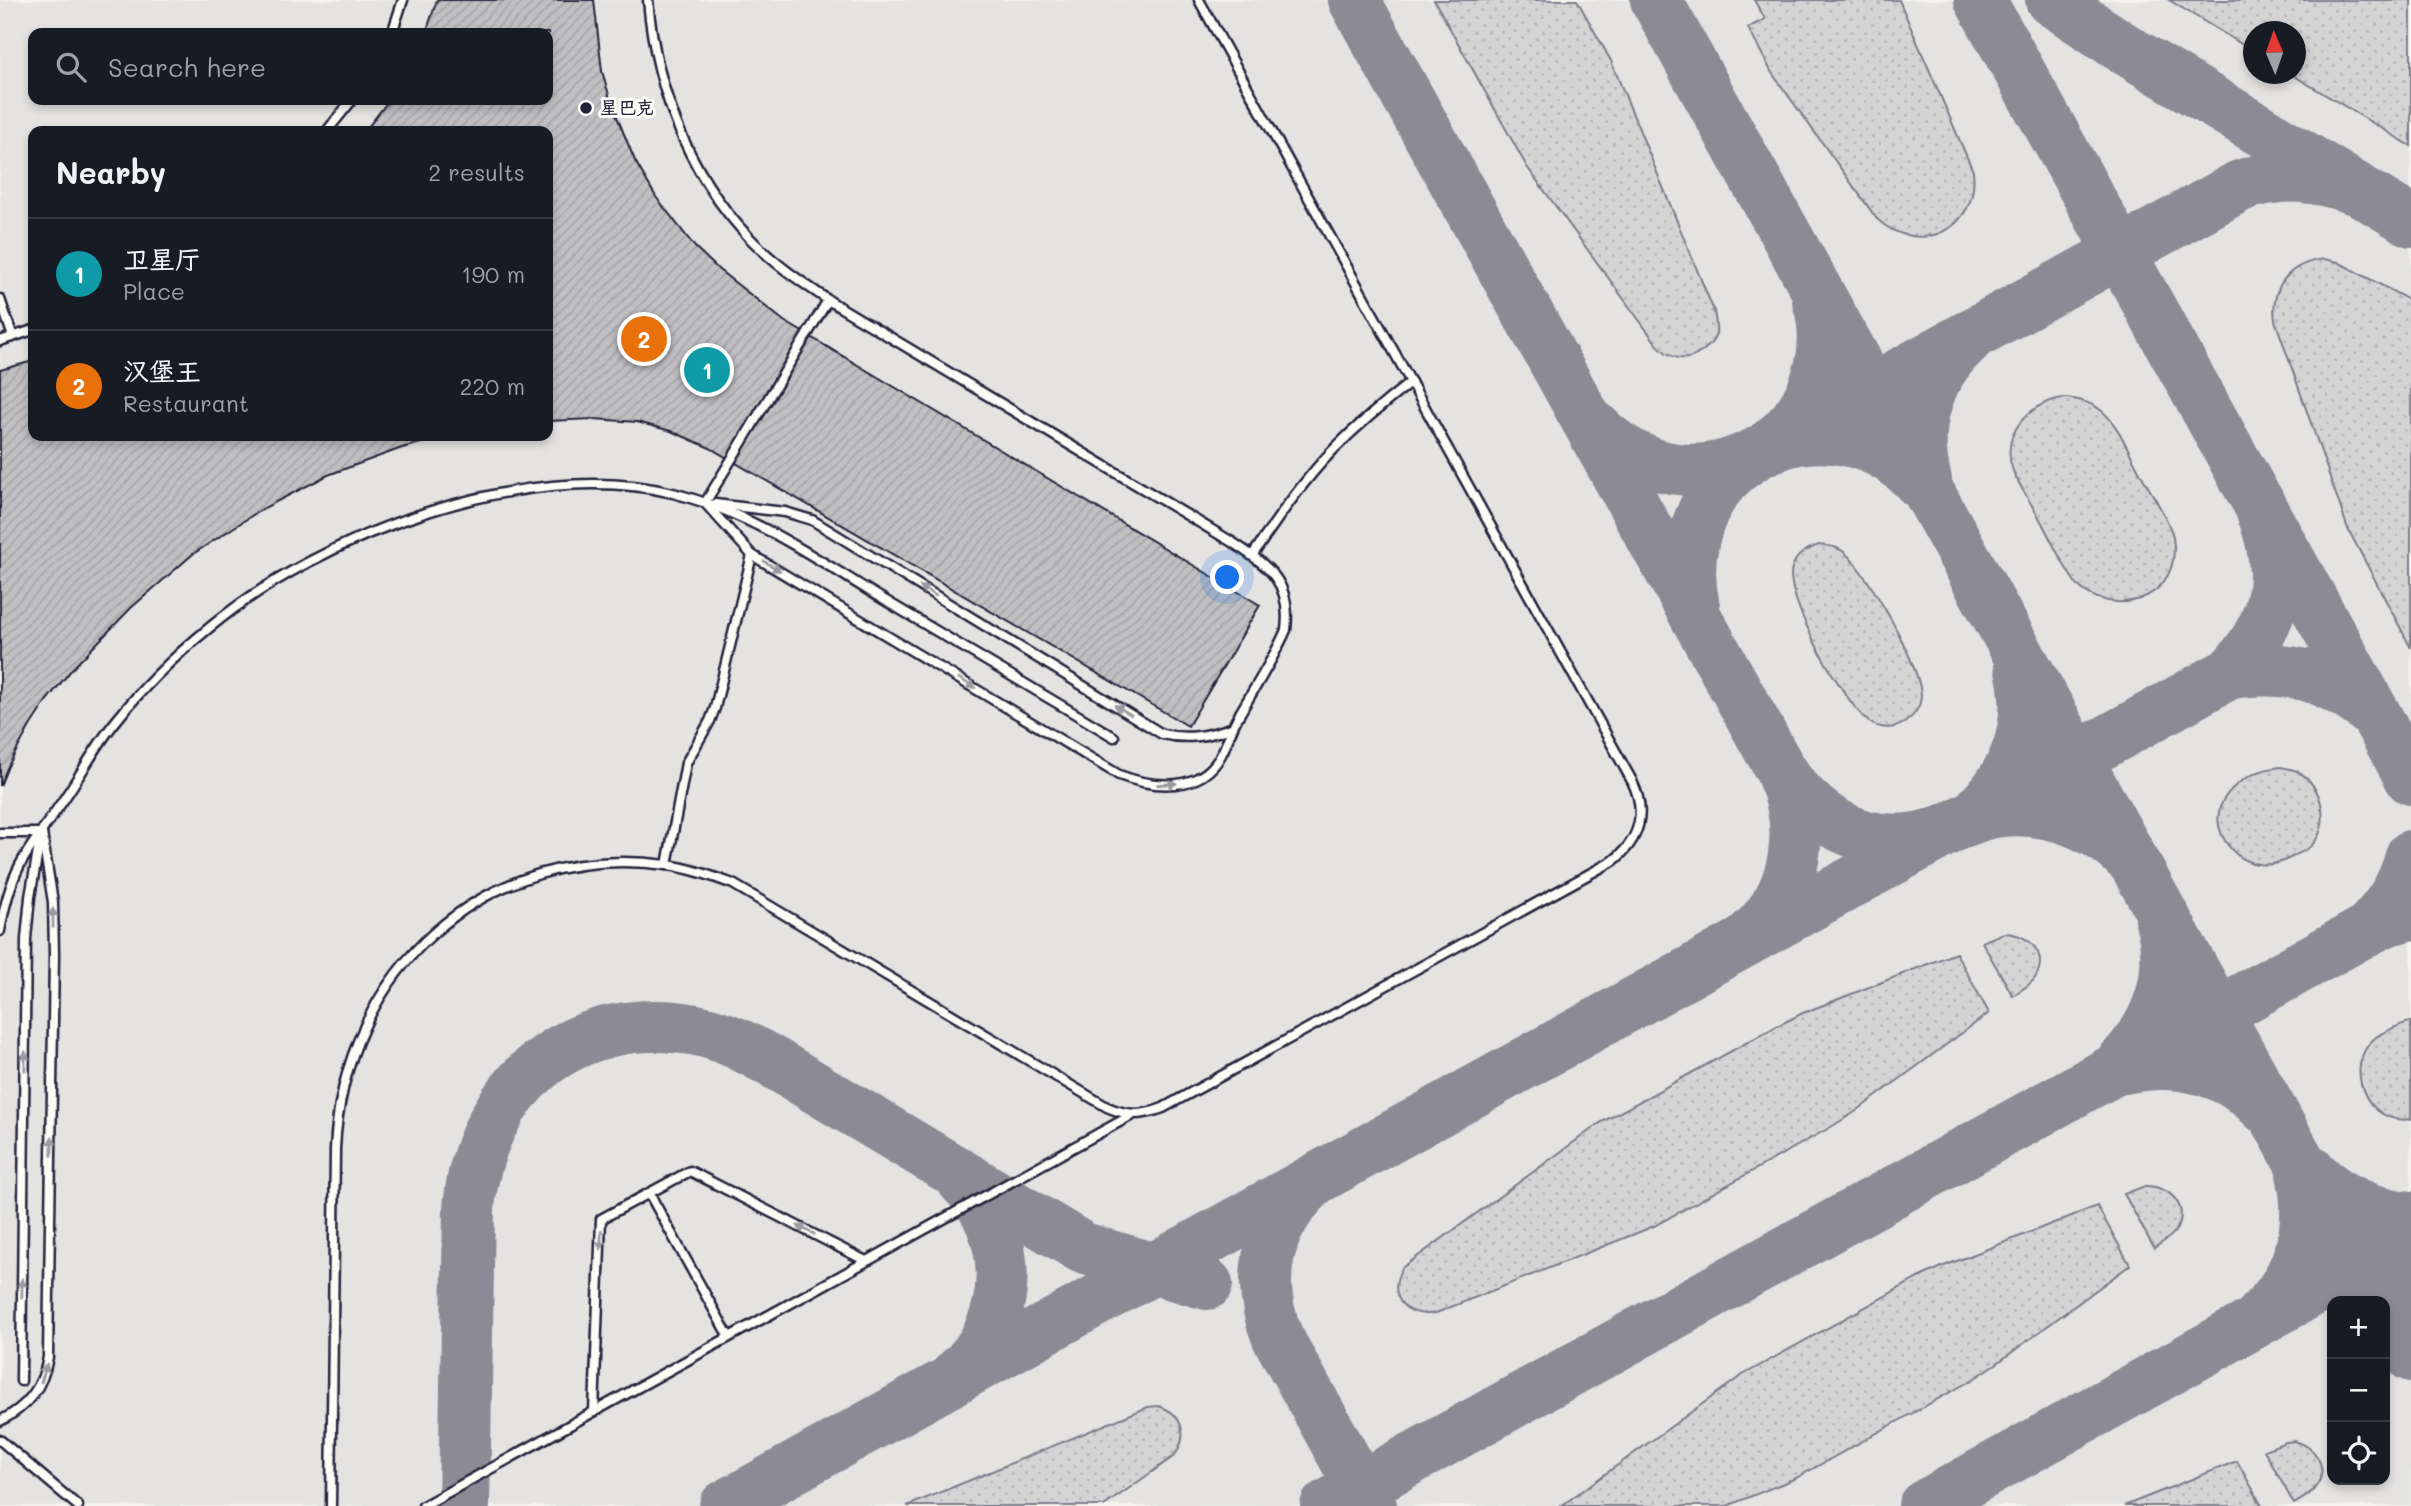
<!DOCTYPE html>
<meta charset="utf-8">
<style>
body{margin:0;font-family:Mali,"LXGW WenKai TC",sans-serif;background:#20242c;color:#f1f3f6}
.controls{position:absolute;right:21px;bottom:21px;display:grid;overflow:hidden;border-radius:14px;box-shadow:0 4px 10px #0003}
.controls button{width:63px;height:63px;display:grid;place-items:center;padding:0;border:0;border-bottom:2px solid #363941;background:#171b24;color:#f1f3f6;font:35px sans-serif}
.compass{position:absolute;left:2243px;top:21px;width:63px;height:63px;border-radius:50%;background:#171b24;box-shadow:0 4px 10px #0003;rotate:358deg}
.you{position:absolute;left:1228px;top:578px;width:24px;height:24px;margin:-18px;border:5px solid #fff;border-radius:50%;background:#1a73e8;box-shadow:0 0 0 10px #1a73e833}
.badge{display:grid;place-items:center;width:46px;height:46px;border-radius:50%;background:#9495a2;color:#fff;font-size:23px;font-weight:700}
.pin{position:absolute;translate:-50% -50%;border:4px solid #fff;box-shadow:0 2px 7px #0006}
.list{margin:0;padding:0;list-style:none}
h2{display:flex;justify-content:space-between;align-items:center;height:91px;margin:0;padding:0 28px;font-size:30px}
h2 small{font-size:23px;font-weight:400;color:#9ea1a6}
.list li{display:grid;grid-template-columns:46px 1fr auto;gap:21px;align-items:center;box-sizing:border-box;height:112px;padding:0 28px;border-top:2px solid #363941}
.list b{display:block;font-size:26px;white-space:nowrap}
.list p{margin:0;font-size:23px;white-space:nowrap;color:#9ea1a6}
.list em{font-size:23px;font-style:normal;color:#9ea1a6}
.icon{flex:none;width:38px;height:38px;fill:none;stroke:currentColor;stroke-width:2;stroke-linecap:round;stroke-linejoin:round}
.map{position:relative;flex:none;width:2411px;height:1506px;overflow:hidden}
.search{position:absolute;background:#171b24;box-shadow:0 4px 10px #0003;left:28px;top:28px;width:525px;height:77px;display:flex;align-items:center;gap:18px;box-sizing:border-box;padding:0 24px;border-radius:14px;color:#9ea1a6;font-size:26px}
.panel{position:absolute;background:#171b24;box-shadow:0 4px 10px #0003;left:28px;top:126px;width:525px;height:315px;border-radius:14px}
.map>svg:first-child{display:block}
.built{fill:#e4e3e2;fill-rule:evenodd}
.grass{fill:url(#grass-dots);stroke:#7c7b88;stroke-width:2}
.lines{fill:none;stroke-linecap:round;stroke-linejoin:round}
.taxiway{stroke:#8b8a95;stroke-width:52}
.building{fill:url(#building-hatch);stroke:#22223b;stroke-width:2}
.lane-casing{stroke:#22223b;stroke-width:13}
.lane{stroke:#fdfcf7;stroke-width:8}
.oneway{fill:#9a9aa2}
.poi-dot{fill:#22223b;stroke:#fdfcf7;stroke-width:2.5}
.labels{text-anchor:middle;stroke-width:6;stroke-linejoin:round;paint-order:stroke}
.poi-label{font-size:18px;font-weight:bold;fill:#22223b;stroke:#fdfcf7;text-anchor:start}
</style>
<div class="map">
<svg width="2411" height="1506" viewBox="0 0 2411 1506">
<defs>
<pattern id="grass-dots" width="8" height="8" patternUnits="userSpaceOnUse" patternTransform="scale(1.75)"><rect width="8" height="8" fill="#d5d4d5"/><path d="M2 2h.1M6 6h.1" fill="none" stroke="#b7b6b8" stroke-width="1.8" stroke-linecap="round"/></pattern>
<pattern id="building-hatch" width="6" height="6" patternUnits="userSpaceOnUse" patternTransform="scale(1.75)"><rect width="6" height="6" fill="#c0bfc2"/><path d="M-1 1l2-2M0 6l6-6M5 7l2-2" fill="none" stroke="#a5a4a8"/></pattern>
</defs>
<rect width="100%" height="100%" fill="#f4f3ef"/>
<filter id="ink" filterUnits="userSpaceOnUse"><feTurbulence type="fractalNoise" baseFrequency=".0143" numOctaves="2"/><feDisplacementMap in="SourceGraphic" scale="14" xChannelSelector="R" yChannelSelector="G"/><feConvolveMatrix kernelMatrix="1 2 1 2 8 2 1 2 1" color-interpolation-filters="sRGB"/></filter>
<g filter="url(#ink)">
<path class="built" d="M0,0h2411v1506h-2411zM2254,32h42v42h-42zM33,33h515v67h-515zM33,131h515v305h-515zM2332,1301h53v179h-53z"/>
<g class="grass">
<path d="M1434,0h143l34,61 103,250c1,7 3,16 2,23 -2,8 -9,14 -15,18 -16,12 -33,6 -45,-9l-129,-176z"/>
<path d="M1754,0h145l74,171c7,58 -54,87 -96,48l-105,-146 -24,-45 17,-9z"/>
<path d="M2169,0h242v146l-120,-72h5v-42h-42l-1,19z"/>
<path d="M2324,259l14,3 73,39v347l-63,-119 -73,-209c-5,-34 15,-57 49,-61z"/>
<path d="M2064,398c15,1 28,4 39,14 18,16 27,44 39,64 9,17 21,34 28,52 3,6 4,14 4,21 0,53 -62,69 -97,36 -14,-19 -24,-41 -35,-62 -9,-17 -21,-34 -29,-52 -14,-37 17,-69 51,-73z"/>
<path d="M1819,545c9,1 18,1 25,7 23,19 78,115 77,145 -1,11 -8,20 -17,26 -11,7 -24,6 -35,-1 -24,-18 -86,-125 -77,-154 4,-14 15,-19 27,-23z"/>
<path d="M2281,767c5,1 11,2 16,4 25,13 35,53 15,74 -4,5 -13,8 -18,11 -22,12 -45,13 -63,-7 -35,-41 9,-79 50,-82z"/>
<path d="M2004,933c24,0 46,21 31,45 -5,8 -15,12 -22,18l-31,-54z"/>
<path d="M1956,953l33,60 -134,99 -24,15 -177,99 -22,9 -196,78c-31,6 -50,-18 -34,-45l198,-145 177,-97 26,-13z"/>
<path d="M2411,1022v97c-45,8 -70,-54 -35,-82 4,-3 10,-5 15,-8 7,-3 12,-6 20,-7z"/>
<path d="M2145,1186c24,-1 46,21 31,44 -5,8 -15,13 -22,18l-30,-54z"/>
<path d="M2097,1206l33,59 -134,99 -24,16 -176,98 -69,28h-166l180,-130 177,-98 26,-12z"/>
<path d="M1158,1406c25,7 32,31 15,51l-69,49h-197l241,-99z"/>
<path d="M2295,1441c20,6 34,25 22,44 -5,9 -15,14 -23,19l-30,-54 22,-8z"/>
<path d="M2237,1461l25,45h-138z"/>
</g>
<g class="lines">
<g class="taxiway">
<path d="M1354,0l425,767c32,53 87,85 150,68 21,-6 39,-17 60,-22 51,-10 102,8 138,43"/>
<path d="M1656,0l721,1301"/>
<path d="M1980,0l431,779"/>
<path d="M2051,0l74,49 286,172"/>
<path d="M1594,426c33,34 78,51 125,41 20,-4 36,-14 55,-21 51,-20 109,-4 145,36"/>
<path d="M1757,453l483,-267c42,-15 77,-11 118,4"/>
<path d="M1926,480c-14,-52 0,-103 40,-139"/>
<path d="M1694,607c-10,-46 -1,-94 32,-129 13,-15 31,-23 46,-35 43,-33 62,-91 46,-143"/>
<path d="M2230,673c59,-8 97,1 143,40"/>
<path d="M1980,809c39,-40 54,-90 40,-144"/>
<path d="M2367,930c21,-21 37,-44 44,-74"/>
<path d="M1752,934c45,-41 55,-105 30,-160"/>
<path d="M2122,1062c37,-39 54,-88 39,-141"/>
<path d="M2124,1068c53,-11 103,0 141,40"/>
<path d="M2309,1170c28,29 62,44 102,47"/>
<path d="M1308,1187c-43,41 -53,97 -30,151l93,168"/>
<path d="M2411,1282l-5,36 5,38"/>
<path d="M2262,1315c39,-40 52,-87 40,-141"/>
<path d="M957,1374c58,-49 59,-141 6,-193"/>
<path d="M464,1506l5,-297c9,-122 104,-202 227,-179 28,5 53,19 78,33l309,185 124,36"/>
<path d="M725,1506l1505,-833c51,-52 56,-106 28,-172"/>
<path d="M1326,1506l1041,-576 21,-10 23,-6"/>
<path d="M1924,1506l487,-270"/>
</g>
</g>
<g class="building">
<path d="M437,0h157l8,71 9,31 24,59 21,36 39,50 24,23 65,51 476,284 -72,121 -478,-278 -39,-17 -34,-9 -43,-3 -46,2v-290h-183l24,-31h159v-67h-122z"/>
<path d="M33,361v75h414l-45,12 -74,27 -66,34 -69,45 -62,54 -59,61 -25,31 -17,26 -22,40 -8,20v-416z"/>
</g>
<g class="lines">
<g class="lane-casing">
<g id="lane">
<path d="M648,0c8,94 45,187 116,252 19,18 42,33 64,48l404,242c36,24 60,39 54,88 -13,30 -31,57 -47,85 -8,13 -11,27 -18,40 -20,38 -68,33 -102,20l-367,-220 -47,-52"/>
<path d="M392,33l11,-33"/>
<path d="M327,131l25,-31"/>
<path d="M0,299l13,38"/>
<path d="M0,341l33,-11"/>
<path d="M705,503l123,-203"/>
<path d="M715,504l70,8 27,8 350,214c25,6 45,2 69,-6"/>
<path d="M1252,556c25,-37 51,-75 82,-107 24,-24 50,-46 77,-67"/>
<path d="M0,833h42"/>
<path d="M667,865l19,-102 24,-42 5,-13 37,-153"/>
<path d="M0,931c4,-23 9,-45 20,-66 13,-24 31,-46 46,-69 17,-25 31,-52 50,-75 27,-34 60,-66 93,-93 112,-94 318,-171 464,-135 75,19 138,62 203,102 79,47 158,95 238,142"/>
<path d="M649,1193l80,144"/>
<path d="M21,1381l5,-442 4,-42 10,-57"/>
<path d="M594,1412l7,-193 89,-48 176,90"/>
<path d="M0,1421c27,-14 43,-33 48,-64l6,-402 -1,-53 -11,-69"/>
<path d="M0,1440l78,66"/>
<path d="M331,1506l4,-357c8,-178 151,-309 332,-284 23,3 44,11 66,19l374,223c21,9 35,9 56,1l450,-247c27,-21 34,-49 19,-80l-433,-781"/>
<path d="M423,1506l709,-391"/>
</g>
</g>
<use href="#lane" class="lane"/>
</g>
<defs><path id="oneway-solid" d="M-6-.8H1V-3.2L6.5 0L1 3.2V.8H-6Z" transform="scale(1.75)"/></defs>
<g class="oneway">
<use href="#oneway-solid" transform="translate(772 566) rotate(31)"/>
<use href="#oneway-solid" transform="translate(928 591) rotate(-149)"/>
<use href="#oneway-solid" transform="translate(967 683) rotate(31)"/>
<use href="#oneway-solid" transform="translate(1123 710) rotate(-149)"/>
<use href="#oneway-solid" transform="translate(1167 784) rotate(-4)"/>
<use href="#oneway-solid" transform="translate(53 918) rotate(-91)"/>
<use href="#oneway-solid" transform="translate(25 1061) rotate(-89)"/>
<use href="#oneway-solid" transform="translate(52 1146) rotate(-89)"/>
<use href="#oneway-solid" transform="translate(806 1230) rotate(-153)"/>
<use href="#oneway-solid" transform="translate(601 1240) rotate(92)"/>
<use href="#oneway-solid" transform="translate(22 1288) rotate(-89)"/>
<use href="#oneway-solid" transform="translate(44 1373) rotate(-73)"/>
</g>
</g>
<circle class="poi-dot" cx="586" cy="108" r="7"/>
<g class="labels">
<g class="poi-label">
<text x="600" y="114">星巴克</text>
</g>
</g>
</svg>
<div class="controls">
<button>+</button>
<button>−</button>
<button><svg class="icon" aria-label="locate" viewBox="0 0 24 24"><circle cx="12" cy="12" r="6"/><path d="M12 2v4M12 18v4M2 12h4M18 12h4"/></svg></button>
</div>
<svg class="compass" viewBox="-18 -18 36 36"><path d="M0-13l5 13h-10z" fill="#e53935"/><path d="M0 13l5-13h-10z" fill="#9ea1a6"/></svg>
<div class="you"></div>
<div class="pin badge" style="left:707px;top:370px;background:#0f9aa8">1</div>
<div class="pin badge" style="left:644px;top:339px;background:#e8710a">2</div>
<div class="search"><svg class="icon" aria-label="search" viewBox="0 0 24 24"><circle cx="10" cy="10" r="6"/><path d="M15 15l6 6"/></svg>Search here</div>
<section class="panel">
<h2>Nearby<small>2 results</small></h2>
<ul class="list">
<li><span class="badge" style="background:#0f9aa8">1</span><div><b>卫星厅</b><p>Place</p></div><em>190 m</em></li>
<li><span class="badge" style="background:#e8710a">2</span><div><b>汉堡王</b><p>Restaurant</p></div><em>220 m</em></li>
</ul>
</section>
</div>
